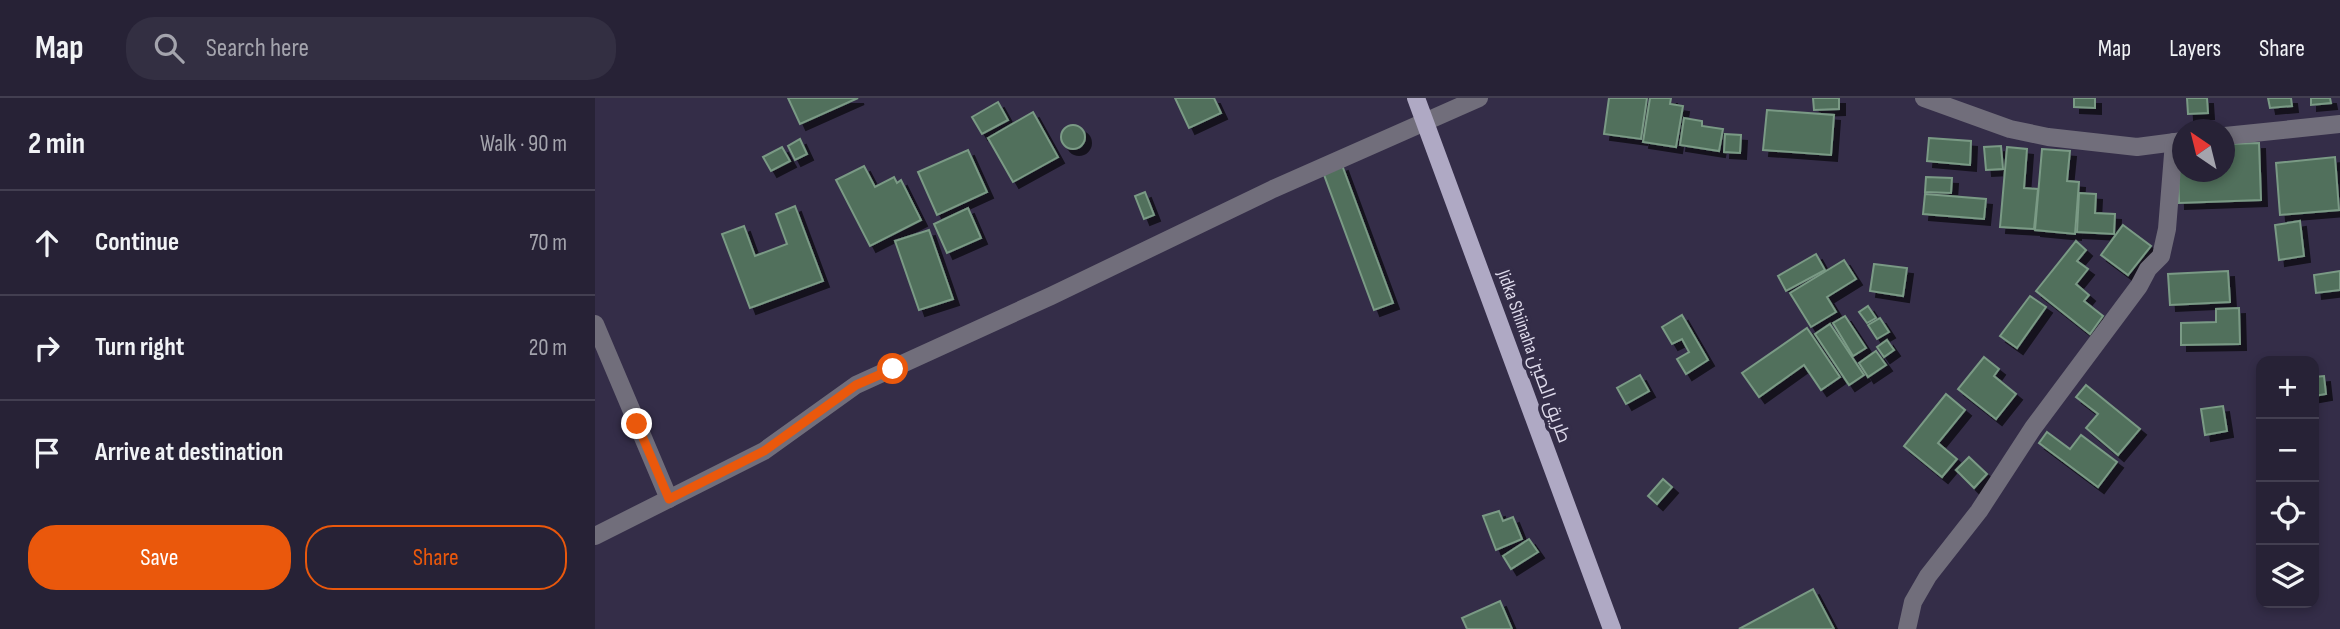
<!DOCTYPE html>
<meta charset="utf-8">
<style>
body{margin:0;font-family:"Sofia Sans Condensed",Cairo,sans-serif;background:#332f42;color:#f1f3f6}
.controls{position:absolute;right:21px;bottom:21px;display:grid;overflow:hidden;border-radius:14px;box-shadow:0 4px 10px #0003}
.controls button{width:63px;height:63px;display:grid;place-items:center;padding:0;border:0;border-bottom:2px solid #433f51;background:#272236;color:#f1f3f6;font:35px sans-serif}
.compass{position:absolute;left:1577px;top:21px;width:63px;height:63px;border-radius:50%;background:#272236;box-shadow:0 4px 10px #0003;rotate:325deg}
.stop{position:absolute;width:21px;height:21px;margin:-16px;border:5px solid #ea580c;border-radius:50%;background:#fff}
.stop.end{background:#ea580c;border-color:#fff;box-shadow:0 2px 7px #0008}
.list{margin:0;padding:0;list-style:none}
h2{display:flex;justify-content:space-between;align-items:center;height:91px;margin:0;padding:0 28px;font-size:30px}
h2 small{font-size:23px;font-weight:400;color:#a4a4ad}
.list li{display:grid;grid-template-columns:46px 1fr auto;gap:21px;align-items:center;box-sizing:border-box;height:105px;padding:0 28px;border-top:2px solid #433f51}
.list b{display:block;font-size:26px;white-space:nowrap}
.list em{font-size:23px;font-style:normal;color:#a4a4ad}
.actions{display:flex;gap:14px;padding:21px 28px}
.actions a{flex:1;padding:16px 0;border:2px solid #ea580c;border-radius:28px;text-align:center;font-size:24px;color:#ea580c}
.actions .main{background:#ea580c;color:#fff}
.icon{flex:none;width:38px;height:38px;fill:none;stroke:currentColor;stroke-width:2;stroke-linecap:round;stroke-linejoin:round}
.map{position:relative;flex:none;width:1745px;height:531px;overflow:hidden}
header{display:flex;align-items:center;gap:42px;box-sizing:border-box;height:98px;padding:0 35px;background:#272236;border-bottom:2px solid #433f51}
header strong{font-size:33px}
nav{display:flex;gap:38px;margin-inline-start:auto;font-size:24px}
.search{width:490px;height:63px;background:#332f42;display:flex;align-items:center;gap:18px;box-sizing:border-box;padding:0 24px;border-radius:28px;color:#a4a4ad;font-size:26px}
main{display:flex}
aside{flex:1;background:#272236}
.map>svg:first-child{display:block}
.building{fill:#51705c;stroke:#7a9a85;stroke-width:2;filter:url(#shadow)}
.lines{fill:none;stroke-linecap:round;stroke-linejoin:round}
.minor{stroke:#716e7b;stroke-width:18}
.major{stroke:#afa9c4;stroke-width:18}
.route{stroke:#ea580c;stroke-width:9}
.labels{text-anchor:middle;stroke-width:7;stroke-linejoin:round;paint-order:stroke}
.street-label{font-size:19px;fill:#ddd9ea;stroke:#342d48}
</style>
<header>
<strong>Map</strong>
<div class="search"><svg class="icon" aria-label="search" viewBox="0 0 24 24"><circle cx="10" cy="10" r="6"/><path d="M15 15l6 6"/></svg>Search here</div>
<nav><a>Map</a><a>Layers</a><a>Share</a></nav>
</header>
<main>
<aside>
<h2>2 min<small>Walk · 90 m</small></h2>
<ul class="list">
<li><svg class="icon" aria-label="ahead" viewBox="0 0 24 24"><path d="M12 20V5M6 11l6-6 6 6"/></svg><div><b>Continue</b></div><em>70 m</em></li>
<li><svg class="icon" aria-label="right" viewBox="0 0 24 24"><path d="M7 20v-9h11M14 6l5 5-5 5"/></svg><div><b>Turn right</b></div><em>20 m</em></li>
<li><svg class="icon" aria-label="arrive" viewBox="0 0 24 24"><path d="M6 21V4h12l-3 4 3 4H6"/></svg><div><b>Arrive at destination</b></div></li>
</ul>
<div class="actions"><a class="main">Save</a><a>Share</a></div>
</aside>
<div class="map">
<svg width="1745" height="531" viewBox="0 0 1745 531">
<defs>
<filter id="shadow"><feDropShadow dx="6" dy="6" stdDeviation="0" flood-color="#0009"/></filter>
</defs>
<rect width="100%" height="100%" fill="#342d48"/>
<g class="building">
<path d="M193,0h70l-58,26z"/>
<path d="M580,0h39l7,15 -32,15z"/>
<path d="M1014,0h38l-6,41 -37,-5z"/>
<path d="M1055,0h21l-1,6 13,2 -7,41 -33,-5z"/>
<path d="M1218,0h26v11l-25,1z"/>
<path d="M1479,0h21v10l-21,-1z"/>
<path d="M1592,0h20l1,15 -20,1z"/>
<path d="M1673,0h23l1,8 -22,2z"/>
<path d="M1716,0h19l1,5 -20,2z"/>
<path d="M403,4l10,18 -26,14 -10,-17z"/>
<path d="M1172,12l67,5 -3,40 -68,-5z"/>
<path d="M438,14l25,45 -45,25 -25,-44z"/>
<path d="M1089,20l18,3v5l21,3 -4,22 -39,-6z"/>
<circle cx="478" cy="39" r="12"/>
<path d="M1130,36l16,1 -1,18 -16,-1z"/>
<path d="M1334,40l42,3 -1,24 -43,-4z"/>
<path d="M205,41l7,15 -12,6 -7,-14z"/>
<path d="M1664,45l2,57 -82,3 -2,-56 6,-1v26h42v-28z"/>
<path d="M1406,48l2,23 -17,1 -2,-23z"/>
<path d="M187,49l8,14 -19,10 -8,-14z"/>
<path d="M1412,49l20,2 -3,39 14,1 -4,40 -34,-2z"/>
<path d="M1447,51l28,2 -3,30 12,1 -4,52 -40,-4z"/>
<path d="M373,52l19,42 -50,23 -19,-43z"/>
<path d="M1740,59l4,53 -59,5 -4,-52z"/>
<path d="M747,67l51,138 -19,7 -51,-138z"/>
<path d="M269,68l11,21 19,-10 3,6 4,-3 20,40 -51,26 -34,-66z"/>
<path d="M1331,79l26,1 -1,15 -26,-1z"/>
<path d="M550,94l9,23 -10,4 -9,-23z"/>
<path d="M1484,95l17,1 -1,19 20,1 -1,20 -37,-2z"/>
<path d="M1330,96l61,5 -2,20 -61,-5z"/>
<path d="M200,108l28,75 -73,27 -28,-74 22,-8 11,30 32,-12 -11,-30z"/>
<path d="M373,110l13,30 -34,15 -13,-29z"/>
<path d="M1705,123l4,35 -25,4 -4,-35z"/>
<path d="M1528,127l28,21 -23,29 -27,-20z"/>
<path d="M334,132l24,69 -34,11 -24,-69z"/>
<path d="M1481,143l10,9 -9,11 11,8 -12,15 13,11 -5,6 19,15 -13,18 -54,-43z"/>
<path d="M1221,156l9,16 -39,21 -8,-15z"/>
<path d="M1249,162l12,19 -29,18 9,15 -25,15 -21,-34z"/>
<path d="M1279,166l33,4 -4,28 -33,-5z"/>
<path d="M1633,173l2,31 -60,3 -2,-31z"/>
<path d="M1745,173v19l-24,3 -2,-18z"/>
<path d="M1435,198l16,11 -29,41 -17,-12z"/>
<path d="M1273,208l8,12 -9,5 -8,-11z"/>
<path d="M1644,210l1,36 -59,1v-22l35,-1v-13z"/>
<path d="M1087,217l26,45 -22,14 -9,-15 12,-7 -7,-13 -10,5 -10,-17z"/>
<path d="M1250,218l21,32 -13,8 -20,-33z"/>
<path d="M1285,220l9,14 -12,7 -9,-14z"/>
<path d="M1235,226l34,51 -15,10 -34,-51z"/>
<path d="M1212,230l33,49 -19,13 -17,-25 -45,32 -17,-24z"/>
<path d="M1292,242l7,10 -10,7 -7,-10z"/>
<path d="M1281,253l10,14 -18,12 -9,-14z"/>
<path d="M1389,259l15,12 -5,7 22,18 -20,25 -38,-30z"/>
<path d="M1045,277l9,16 -23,13 -9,-16z"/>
<path d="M1729,278l2,18 -12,2v-19z"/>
<path d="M1491,287l54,44 -22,26 -32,-27 12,-14 -22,-17z"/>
<path d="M1351,296l19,16 -27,33 19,16 -15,18 -38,-31z"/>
<path d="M1628,308l4,25 -22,4 -4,-26z"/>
<path d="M1452,334l23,17 11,-14 36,27 -19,25 -59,-44z"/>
<path d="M1374,359l18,17 -13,14 -18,-18z"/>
<path d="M1068,381l9,8 -15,17 -9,-8z"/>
<path d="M904,413l4,10 10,-4 9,22 -26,11 -13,-34z"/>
<path d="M934,441l9,13 -27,17 -8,-13z"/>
<path d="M1218,491l21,40h-95z"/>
<path d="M905,503l12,28h-45l-5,-11z"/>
</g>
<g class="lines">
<g class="minor">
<path d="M1329,0l86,31 38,8 89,10 46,-6"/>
<path d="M1630,38l115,-12"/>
<path d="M0,226l74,175"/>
<path d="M0,438l169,-85 92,-66 195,-89 222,-107 206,-91"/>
<path d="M1312,531l6,-27 15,-26 51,-65 54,-83 106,-142 9,-17 13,-13 6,-27 7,-87"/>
</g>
<path class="major" d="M821,0l196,531"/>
</g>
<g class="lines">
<path class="route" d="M42,326l32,75 95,-48 92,-66 37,-16"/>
</g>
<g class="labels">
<g class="street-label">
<text transform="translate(940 258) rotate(70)" y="7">Jidka Shiinaha طريق الصين</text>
</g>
</g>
</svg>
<div class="controls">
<button>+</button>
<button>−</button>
<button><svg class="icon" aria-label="locate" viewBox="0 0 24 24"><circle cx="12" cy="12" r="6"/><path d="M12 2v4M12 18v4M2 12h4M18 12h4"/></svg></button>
<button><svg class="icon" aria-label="layers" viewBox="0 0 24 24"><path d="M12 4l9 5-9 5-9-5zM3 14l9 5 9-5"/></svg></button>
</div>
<svg class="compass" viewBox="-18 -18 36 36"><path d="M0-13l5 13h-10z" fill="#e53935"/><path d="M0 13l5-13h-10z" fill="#a4a4ad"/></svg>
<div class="stop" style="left:298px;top:271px"></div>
<div class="stop end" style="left:42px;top:326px"></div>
</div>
</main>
